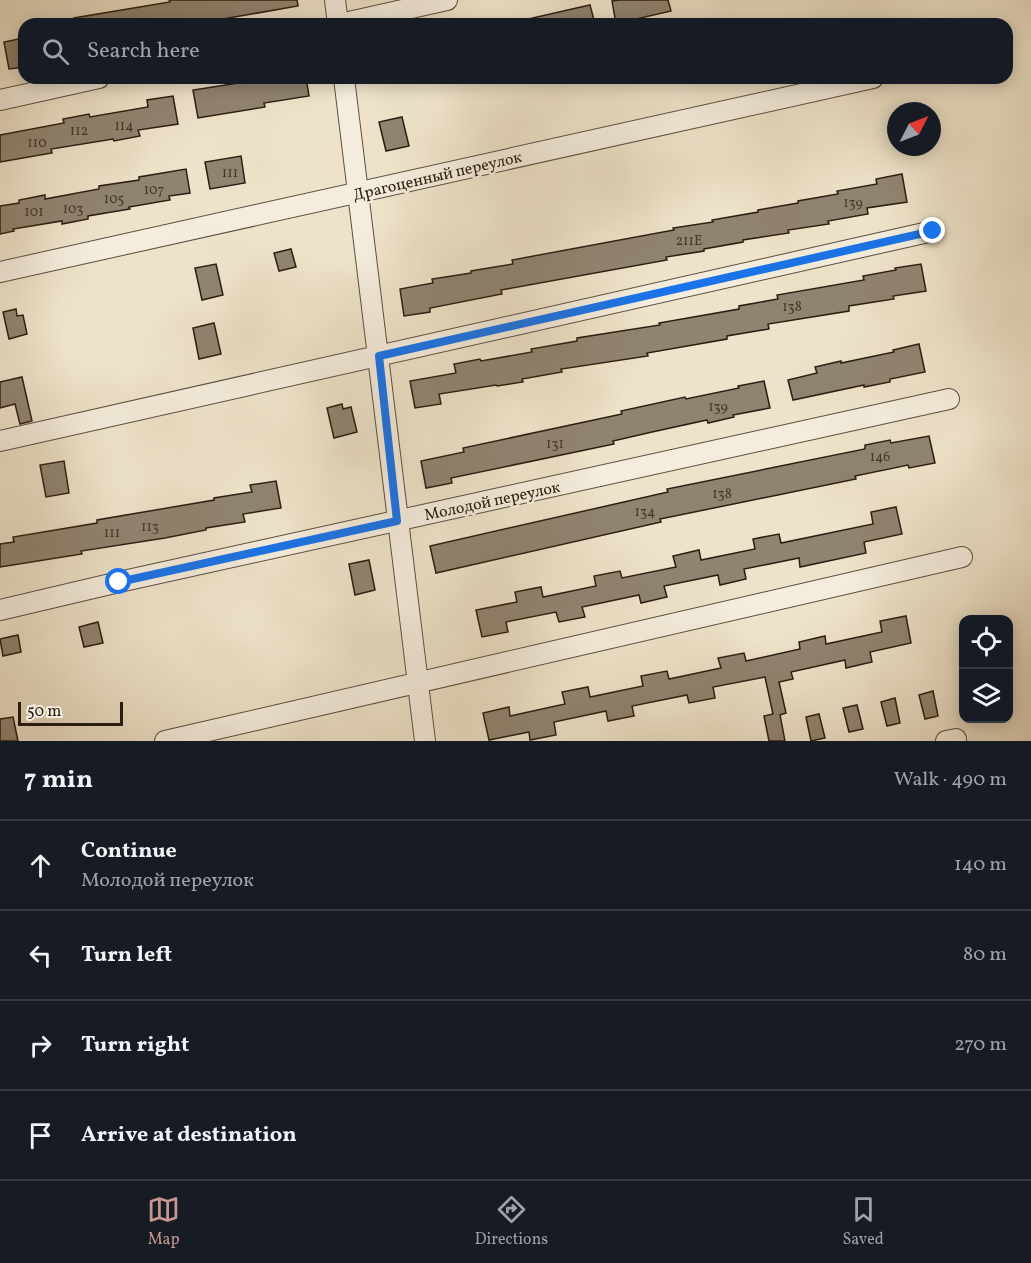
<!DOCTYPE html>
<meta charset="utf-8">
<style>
body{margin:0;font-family:Vollkorn,serif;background:#20242c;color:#f1f3f6}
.controls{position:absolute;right:18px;bottom:18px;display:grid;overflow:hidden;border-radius:12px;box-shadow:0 3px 15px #0003}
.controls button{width:54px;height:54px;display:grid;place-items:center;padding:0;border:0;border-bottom:2px solid #363941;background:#171b24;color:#f1f3f6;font:30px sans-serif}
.compass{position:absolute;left:887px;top:102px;width:54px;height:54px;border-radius:50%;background:#171b24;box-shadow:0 3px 15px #0003;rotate:48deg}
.scale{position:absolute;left:18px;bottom:15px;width:105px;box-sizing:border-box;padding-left:6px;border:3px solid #2b1d11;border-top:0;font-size:16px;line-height:21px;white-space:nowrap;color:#2b1d11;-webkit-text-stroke:4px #f4eddd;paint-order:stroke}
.stop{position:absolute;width:18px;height:18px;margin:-14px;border:4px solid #1a73e8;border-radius:50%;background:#fff}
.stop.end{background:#1a73e8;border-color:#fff;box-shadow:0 2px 6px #0008}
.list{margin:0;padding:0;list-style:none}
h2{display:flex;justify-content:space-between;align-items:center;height:78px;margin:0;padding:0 24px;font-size:26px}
h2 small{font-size:20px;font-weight:400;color:#9ea1a6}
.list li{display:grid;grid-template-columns:39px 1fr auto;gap:18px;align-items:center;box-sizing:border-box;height:90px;padding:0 24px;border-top:2px solid #363941}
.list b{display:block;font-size:22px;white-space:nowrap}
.list p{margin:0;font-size:20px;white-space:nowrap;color:#9ea1a6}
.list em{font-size:20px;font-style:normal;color:#9ea1a6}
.icon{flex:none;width:33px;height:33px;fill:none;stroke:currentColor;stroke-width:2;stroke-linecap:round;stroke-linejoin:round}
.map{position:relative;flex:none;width:1031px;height:741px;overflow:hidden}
.search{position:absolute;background:#171b24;box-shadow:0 3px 15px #0003;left:18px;right:18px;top:18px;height:66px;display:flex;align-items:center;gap:15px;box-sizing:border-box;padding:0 21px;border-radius:18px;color:#9ea1a6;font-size:22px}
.sheet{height:438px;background:#171b24}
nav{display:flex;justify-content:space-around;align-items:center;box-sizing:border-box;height:84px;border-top:2px solid #363941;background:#171b24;font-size:16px;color:#9ea1a6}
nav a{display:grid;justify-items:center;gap:3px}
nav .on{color:#c59692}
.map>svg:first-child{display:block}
.building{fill:#908471;stroke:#2b1d11;stroke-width:1.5}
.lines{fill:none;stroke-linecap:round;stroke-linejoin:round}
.minor-casing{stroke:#5c4e3f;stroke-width:22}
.minor{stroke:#f4eddd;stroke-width:20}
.route{stroke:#1a73e8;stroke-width:8}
.labels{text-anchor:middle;stroke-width:5;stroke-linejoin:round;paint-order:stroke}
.number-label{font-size:14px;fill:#443729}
.street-label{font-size:16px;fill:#2b1d11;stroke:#f4eddd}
</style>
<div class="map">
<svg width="1031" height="741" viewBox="0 0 1031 741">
<rect width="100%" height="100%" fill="#eee3ca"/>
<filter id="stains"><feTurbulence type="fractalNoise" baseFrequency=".00333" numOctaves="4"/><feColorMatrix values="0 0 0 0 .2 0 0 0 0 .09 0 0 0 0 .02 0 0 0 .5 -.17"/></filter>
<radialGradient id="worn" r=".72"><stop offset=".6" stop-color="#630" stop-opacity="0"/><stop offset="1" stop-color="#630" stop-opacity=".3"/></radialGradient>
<g class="building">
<path d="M169,0h128l1,6 -104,18h-120v-6l96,-16z"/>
<path d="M620,0h48l3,11 -35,8 1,3 -21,2 -4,-23z"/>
<path d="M590,5l5,19h-67v-5z"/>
<path d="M24,38v29l-15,2 -5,-27z"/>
<path d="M270,78h36l3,18 -45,7 1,4 -67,11 -5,-28z"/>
<path d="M173,96l5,28 -40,6 2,6 -26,5 -1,-2 -62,10 1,4 -52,9v-27l64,-12 -1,-4 26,-5 1,3 58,-10 -1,-7z"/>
<path d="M402,117l7,29 -23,5 -7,-29z"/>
<path d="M241,156l4,27 -35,6 -5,-27z"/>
<path d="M186,169l4,24 -21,3 1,4 -41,7 1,2 -42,7v3l-26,5v-3l-49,8 1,2 -14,3v-28l19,-3v-3l26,-5v4l54,-10v-3l40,-6v-3z"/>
<path d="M902,174l5,28 -40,6 1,6 -40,7 1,3 -41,6 1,3 -46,7v2l-39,7v2l-38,6 1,3 -166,30 1,4 -72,14v4l-26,4 -4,-27 33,-6 -1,-4 39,-6v-2l42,-7 -1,-4 162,-30 -1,-2 40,-6 -1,-2 46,-8v-2l40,-7v-2l40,-7 -1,-3 40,-7 -1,-5z"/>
<path d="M291,249l5,18 -17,4 -5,-18z"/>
<path d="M216,264l7,31 -21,5 -7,-32z"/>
<path d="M921,264l5,27 -33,5 1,3 -45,7v5l-81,13 1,5 -42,7v3l-80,14 1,3 -87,13 1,3 -40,7 1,3 -26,4 -1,-1 -57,9 2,10 -26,4 -5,-27 46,-8 -2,-9 26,-5 1,2 51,-9 -1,-3 46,-8v-3l83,-13 -1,-2 80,-14v-3l39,-7 -1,-4 87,-15 -1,-4 33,-6 -1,-2z"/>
<path d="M16,309l1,7 6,-1 4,19 -18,5 -6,-27z"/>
<path d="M214,323l7,31 -22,5 -6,-31z"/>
<path d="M919,344l6,28 -35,7v3l-26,5v-2l-71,15 -5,-20 29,-7 -2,-6 26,-6v2l53,-11 -1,-2z"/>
<path d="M22,377l10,44 -12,3 -5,-20 -15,4v-26z"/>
<path d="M764,381l6,27 -37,7 1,2 -26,6 -1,-3 -55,12 -39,9 1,3 -163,34 1,5 -26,5 -5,-27 43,-9 -1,-4 159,-34 -1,-3 64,-14 1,2 53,-11 -1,-2z"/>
<path d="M342,404l1,5 8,-2 6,25 -23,6 -7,-30z"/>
<path d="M929,436l6,27 -26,5 -1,-3 -53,11 1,3 -196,40 1,3 -225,51 -6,-27 238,-54 -1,-3 198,-40v-4l25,-5 1,3z"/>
<path d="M64,461l5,32 -23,4 -6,-32z"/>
<path d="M276,481l5,27 -38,6 2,8 -39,6v2l-41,8 -84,13 1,3 -82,13v-23l14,-2 -1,-5 84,-14v-3l117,-20v-2l38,-6 -2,-7z"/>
<path d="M896,507l6,27 -38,8 2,11 -66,14 -1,-9 -55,11 2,10 -26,6 -2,-10 -54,11 3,11 -26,6 -2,-8 -57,12 3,10 -26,5 -3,-10 -50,10 2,10 -26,5 -6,-27 41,-8 -2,-10 26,-5 2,10 53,-11 -2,-10 26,-5 2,7 54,-11 -3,-11 26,-6 2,10 54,-11 -2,-10 26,-5 2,9 92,-19 -2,-12z"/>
<path d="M369,560l6,30 -20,5 -6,-31z"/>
<path d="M906,616l5,27 -41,9 2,10 -26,6 -1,-8 -54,12 2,7 -14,3 7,31 -6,2 5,26h-16l-5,-25 9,-2 -8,-37 -52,10 2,11 -26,5 -2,-8 -55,11 2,10 -26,5 -2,-10 -52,11 2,13 -26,5 -1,-8 -40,8 -6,-27 26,-6 1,9 55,-12 -3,-12 26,-5 2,10 53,-11 -2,-10 26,-5 2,8 52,-11 -3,-10 26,-5 2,8 54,-12 -1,-7 26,-6 1,8 56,-12 -2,-11z"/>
<path d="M98,622l5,21 -19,4 -5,-20z"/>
<path d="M18,635l3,17 -18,4 -3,-17z"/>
<path d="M933,691l5,25 -13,3 -6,-24z"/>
<path d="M895,698l5,25 -13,3 -6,-24z"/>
<path d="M857,705l6,24 -14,3 -6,-24z"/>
<path d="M819,714l6,24 -14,3 -5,-24z"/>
<path d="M13,717l5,24h-18v-22z"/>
</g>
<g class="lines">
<g class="minor-casing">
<g id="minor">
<path d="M335,0l3,24"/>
<path d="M340,24l107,-24"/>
<path d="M344,78l81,663"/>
<path d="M0,100l99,-22"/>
<path d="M0,272l873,-194"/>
<path d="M0,441l933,-210"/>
<path d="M0,610l119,-28 830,-183"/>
<path d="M165,741l797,-184"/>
<path d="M946,741l10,-2"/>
</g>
</g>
<use href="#minor" class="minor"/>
</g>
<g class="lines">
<path class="route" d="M119,582l278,-61 -18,-165 554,-125"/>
</g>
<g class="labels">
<g class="number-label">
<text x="124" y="130">114</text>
<text x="79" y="135">112</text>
<text x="37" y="147">110</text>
<text x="230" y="177">111</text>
<text x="154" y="194">107</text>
<text x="114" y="203">105</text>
<text x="853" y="207">139</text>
<text x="73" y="213">103</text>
<text x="34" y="216">101</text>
<text x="689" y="245">211Е</text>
<text x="792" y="311">138</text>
<text x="718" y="411">139</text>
<text x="555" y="448">131</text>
<text x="880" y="461">146</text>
<text x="722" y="498">138</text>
<text x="645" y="516">134</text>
<text x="150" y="531">113</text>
<text x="112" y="537">111</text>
</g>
<g class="street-label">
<text transform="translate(437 175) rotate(-13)" y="6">Драгоценный переулок</text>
<text transform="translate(492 500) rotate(-12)" y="6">Молодой переулок</text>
</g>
</g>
<rect width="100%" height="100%" filter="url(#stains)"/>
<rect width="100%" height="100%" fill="url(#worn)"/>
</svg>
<div class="controls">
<button><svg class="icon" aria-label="locate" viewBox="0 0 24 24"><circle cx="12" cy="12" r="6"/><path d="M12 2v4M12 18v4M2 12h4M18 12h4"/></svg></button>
<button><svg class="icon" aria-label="layers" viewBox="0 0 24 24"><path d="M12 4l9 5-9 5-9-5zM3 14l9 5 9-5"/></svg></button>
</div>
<svg class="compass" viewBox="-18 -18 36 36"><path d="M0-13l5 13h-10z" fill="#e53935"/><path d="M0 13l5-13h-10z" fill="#9ea1a6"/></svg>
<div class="scale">50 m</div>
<div class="stop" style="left:119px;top:582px"></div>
<div class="stop end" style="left:933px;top:231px"></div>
<div class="search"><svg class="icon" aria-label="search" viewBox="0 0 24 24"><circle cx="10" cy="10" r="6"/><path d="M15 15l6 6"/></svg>Search here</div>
</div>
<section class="sheet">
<h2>7 min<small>Walk · 490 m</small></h2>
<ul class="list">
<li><svg class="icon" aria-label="ahead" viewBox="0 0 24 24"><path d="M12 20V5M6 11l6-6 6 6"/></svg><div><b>Continue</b><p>Молодой переулок</p></div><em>140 m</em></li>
<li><svg class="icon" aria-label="left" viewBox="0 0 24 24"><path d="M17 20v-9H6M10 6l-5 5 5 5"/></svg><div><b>Turn left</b></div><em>80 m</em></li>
<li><svg class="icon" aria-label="right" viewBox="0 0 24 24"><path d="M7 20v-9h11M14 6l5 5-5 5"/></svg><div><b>Turn right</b></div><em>270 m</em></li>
<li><svg class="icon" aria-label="arrive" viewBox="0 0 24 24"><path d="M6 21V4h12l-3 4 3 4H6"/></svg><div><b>Arrive at destination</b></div></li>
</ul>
</section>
<nav>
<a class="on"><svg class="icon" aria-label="map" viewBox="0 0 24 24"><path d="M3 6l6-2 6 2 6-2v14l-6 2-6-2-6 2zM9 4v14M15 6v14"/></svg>Map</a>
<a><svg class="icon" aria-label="directions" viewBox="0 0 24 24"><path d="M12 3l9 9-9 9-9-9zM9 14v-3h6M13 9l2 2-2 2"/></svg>Directions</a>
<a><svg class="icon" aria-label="saved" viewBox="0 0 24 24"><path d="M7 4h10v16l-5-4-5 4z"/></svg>Saved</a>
</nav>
